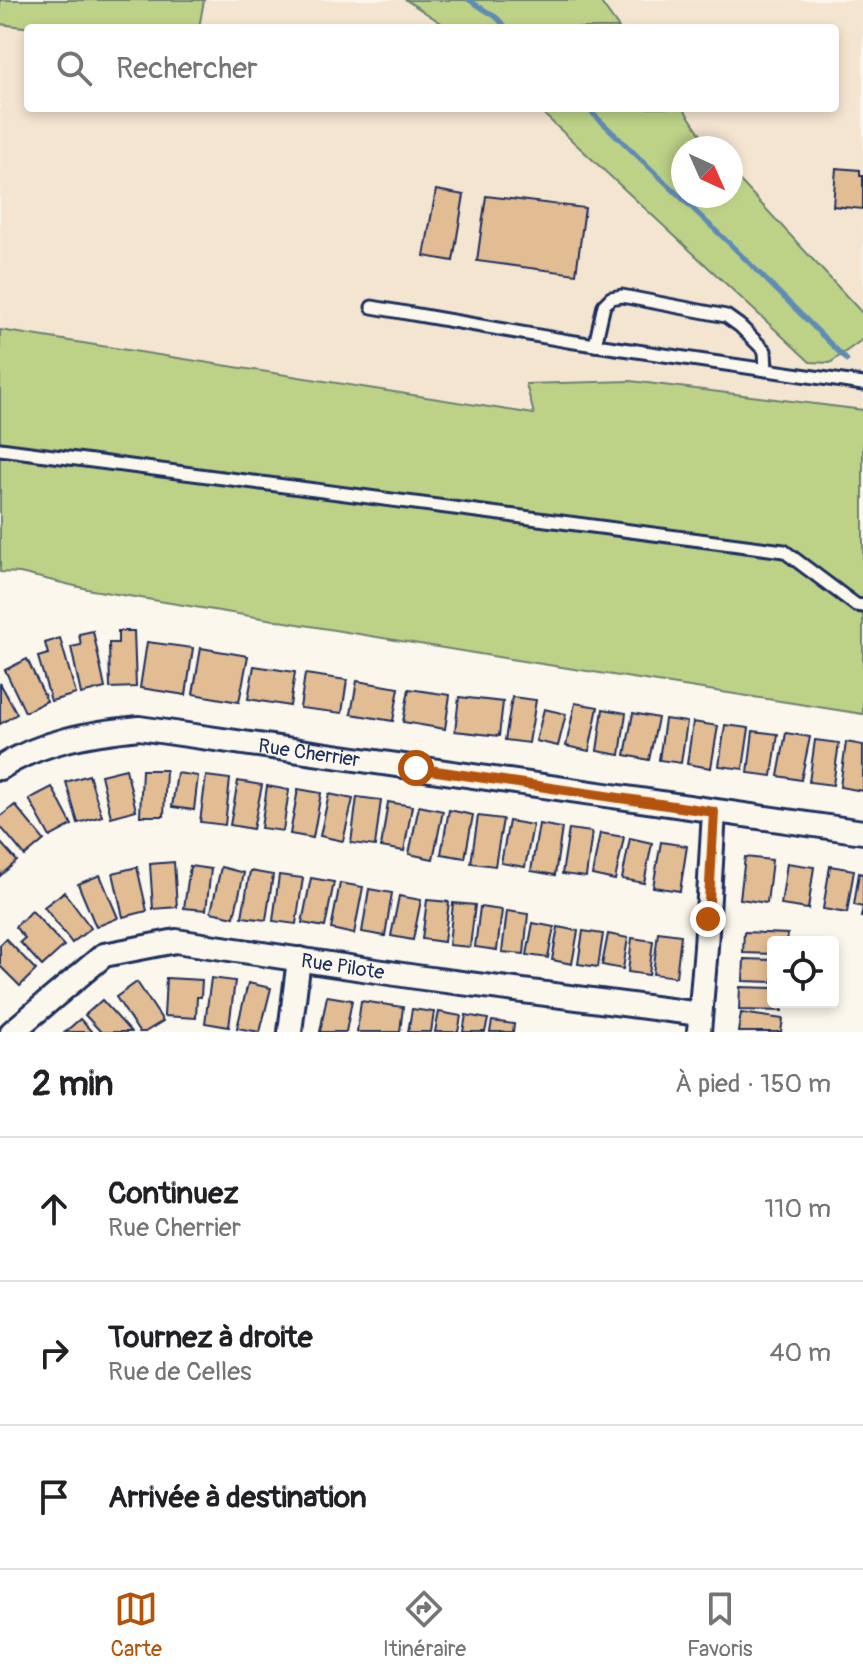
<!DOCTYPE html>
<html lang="fr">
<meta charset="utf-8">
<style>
body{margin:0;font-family:Pangolin,sans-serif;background:#f2f2f2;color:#202124}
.controls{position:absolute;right:24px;bottom:24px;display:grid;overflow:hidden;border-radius:8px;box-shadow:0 4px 12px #0003}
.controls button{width:72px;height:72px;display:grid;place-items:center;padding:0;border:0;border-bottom:2px solid #e0e0e0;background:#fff;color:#202124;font:40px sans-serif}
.compass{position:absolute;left:671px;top:136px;width:72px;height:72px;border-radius:50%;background:#fff;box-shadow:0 4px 12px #0003;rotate:135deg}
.stop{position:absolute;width:24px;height:24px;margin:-18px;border:6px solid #b45309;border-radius:50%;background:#fff}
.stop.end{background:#b45309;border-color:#fff;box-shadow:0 2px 8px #0008}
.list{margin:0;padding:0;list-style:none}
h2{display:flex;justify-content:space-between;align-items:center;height:104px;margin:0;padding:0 32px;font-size:34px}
h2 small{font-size:26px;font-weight:400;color:#757577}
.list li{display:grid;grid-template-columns:52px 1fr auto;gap:24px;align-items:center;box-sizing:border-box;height:144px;padding:0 32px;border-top:2px solid #e0e0e0}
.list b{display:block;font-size:30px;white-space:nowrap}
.list p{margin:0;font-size:26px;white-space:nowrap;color:#757577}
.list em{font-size:26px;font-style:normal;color:#757577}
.icon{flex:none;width:44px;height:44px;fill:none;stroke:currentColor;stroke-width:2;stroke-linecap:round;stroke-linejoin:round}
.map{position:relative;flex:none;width:863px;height:1032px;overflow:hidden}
.search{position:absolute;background:#fff;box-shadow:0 4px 12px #0003;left:24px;right:24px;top:24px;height:88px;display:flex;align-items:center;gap:20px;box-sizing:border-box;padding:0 28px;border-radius:8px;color:#757577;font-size:30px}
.sheet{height:536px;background:#fff}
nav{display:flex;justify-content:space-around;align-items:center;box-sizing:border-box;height:112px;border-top:2px solid #e0e0e0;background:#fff;font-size:22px;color:#757577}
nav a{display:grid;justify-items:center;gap:4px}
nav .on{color:#b45309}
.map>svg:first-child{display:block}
.built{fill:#f4e5d1;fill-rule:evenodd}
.green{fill:#bdd287;stroke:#6c8072;stroke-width:2}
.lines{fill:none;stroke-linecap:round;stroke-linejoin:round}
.stream{stroke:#618bb5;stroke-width:5}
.building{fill:#e2bc93;stroke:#1b2f5e;stroke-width:2}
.service-casing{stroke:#1b2f5e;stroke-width:17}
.minor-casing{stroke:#1b2f5e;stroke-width:28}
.service{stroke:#fbf7ec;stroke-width:11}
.minor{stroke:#fbf7ec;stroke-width:22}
.route{stroke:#b45309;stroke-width:10}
.labels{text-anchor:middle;stroke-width:8;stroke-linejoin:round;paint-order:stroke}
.street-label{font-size:20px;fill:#1b2f5e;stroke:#fbf7ec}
</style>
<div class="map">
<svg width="863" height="1032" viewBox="0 0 863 1032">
<rect width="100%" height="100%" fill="#fbf7ec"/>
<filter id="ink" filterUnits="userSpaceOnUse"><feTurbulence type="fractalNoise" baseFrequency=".0125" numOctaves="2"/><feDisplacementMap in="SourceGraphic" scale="16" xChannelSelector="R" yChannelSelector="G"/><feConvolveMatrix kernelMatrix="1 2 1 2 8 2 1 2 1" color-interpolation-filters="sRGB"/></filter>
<g filter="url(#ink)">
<path class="built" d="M0,0h863v410l-232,-29 -105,3 9,30 -535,-84zM28,28h807v80h-807zM683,148h48v48h-48z"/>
<g class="green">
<path d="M0,0h204l-5,28h-168l-31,-4z"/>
<path d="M406,0h193l20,28h-170z"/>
<path d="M537,108h146l27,40h-27v48h48v-25l132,143v25l-33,24 -20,-1z"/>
<path d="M0,330l534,84 -8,-30 105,-3 232,29v304l-353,-55 -418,-69 -72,-17 -20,-1z"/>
</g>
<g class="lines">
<g class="stream">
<path d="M469,0l27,17 11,11"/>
<path d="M587,108l145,138 115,114"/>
</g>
</g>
<g class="building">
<path d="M836,168l24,2v6h3v33l-30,-3z"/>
<path d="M436,190l28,5 -11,66 -29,-5z"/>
<path d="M486,196l99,12 -9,66 -99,-13z"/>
<path d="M93,631l12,57 -24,6 -10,-47 10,-2 -2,-11z"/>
<path d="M118,631h16l2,56 -26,1 -1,-45h9z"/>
<path d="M60,638l16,56 -25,7 -13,-44 10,-3 -3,-11z"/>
<path d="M147,642l46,6 -7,47 -46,-7z"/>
<path d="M201,648l47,8 -9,46 -46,-8z"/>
<path d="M27,659l20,42 -22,11 -20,-42z"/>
<path d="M254,666l41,6 -5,34 -42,-7z"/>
<path d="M305,674l42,6 -5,33 -42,-5z"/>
<path d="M357,681l42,7 -6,33 -42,-7z"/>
<path d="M0,683l17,31 -17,10z"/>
<path d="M409,689l41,6 -5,34 -42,-7z"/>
<path d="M459,697l44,5 -4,34 -44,-5z"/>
<path d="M512,697l24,3 -7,43 -24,-3z"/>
<path d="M575,703l23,4 -9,44 -23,-5z"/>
<path d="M544,709l22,5 -8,32 -22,-5z"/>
<path d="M603,709l23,4 -6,42 -23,-4z"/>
<path d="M633,713l25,5 -9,42 -24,-5z"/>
<path d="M665,719l22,3 -6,41 -22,-3z"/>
<path d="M693,722l25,4 -7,42 -24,-4z"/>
<path d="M725,725l24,3 -6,41 -24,-3z"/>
<path d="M753,731l25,3 -6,42 -24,-3z"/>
<path d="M786,733l24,4 -9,43 -23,-4z"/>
<path d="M815,740l24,3 -6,42 -24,-3z"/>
<path d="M846,742l17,3v46l-23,-4z"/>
<path d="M126,769l10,41 -25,7 -10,-42z"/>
<path d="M142,770h24l-2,46h-24z"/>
<path d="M177,773l21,3 -4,34 -22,-3z"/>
<path d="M89,775l13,41 -24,7 -12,-41z"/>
<path d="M206,776l24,3 -5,46 -25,-3z"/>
<path d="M238,781l24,4 -9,44 -23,-4z"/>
<path d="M267,786l22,4 -6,41 -22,-3z"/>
<path d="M52,787l20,38 -22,12 -21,-38z"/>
<path d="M298,789l23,4 -8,45 -23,-4z"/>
<path d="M329,794l24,5 -10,42 -23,-5z"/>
<path d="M357,797l24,3 -6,46 -24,-3z"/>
<path d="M388,802l24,4 -8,45 -23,-4z"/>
<path d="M15,805l29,35 -19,16 -25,-30v-9z"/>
<path d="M419,806l24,5 -10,48 -24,-5z"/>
<path d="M449,810l24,5 -8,43 -24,-4z"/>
<path d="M478,816l25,3 -8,47 -24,-3z"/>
<path d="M509,821l24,4 -8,42 -24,-4z"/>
<path d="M539,824l23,4 -7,47 -24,-4z"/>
<path d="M569,829l23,3 -6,45 -24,-3z"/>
<path d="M600,833l24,4 -9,43 -23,-5z"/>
<path d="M630,838l22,5 -8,40 -22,-4z"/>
<path d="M0,842l17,19 -17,15z"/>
<path d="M661,842l26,4 -7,45 -27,-4z"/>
<path d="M745,857l27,3 -5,43 -27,-4z"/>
<path d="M174,862l3,45 -24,2 -3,-45z"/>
<path d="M787,863l27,4 -6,42 -27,-4z"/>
<path d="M190,866l21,3 -5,41 -22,-2z"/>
<path d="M830,866l24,4 -7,43 -24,-4z"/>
<path d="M137,867l10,44 -24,6 -10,-44z"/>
<path d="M221,867l23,6 -10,44 -23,-5z"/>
<path d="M250,871l23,4 -7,45 -24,-3z"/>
<path d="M859,873l4,1v43h-2l2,-10 -9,-2z"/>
<path d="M100,875l18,43 -22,9 -18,-43z"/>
<path d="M279,875l24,3 -7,46 -23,-3z"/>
<path d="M311,878l23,4 -9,45 -23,-4z"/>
<path d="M340,883l23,4 -9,47 -23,-5z"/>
<path d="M369,889l23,4 -7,43 -23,-4z"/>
<path d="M64,892l27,36 -19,15 -28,-36z"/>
<path d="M399,896l22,4 -8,40 -22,-4z"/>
<path d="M427,900l22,2 -5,40 -22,-3z"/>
<path d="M453,903l22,2 -5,42 -21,-2z"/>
<path d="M480,907l22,3 -5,40 -22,-3z"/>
<path d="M32,911l32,35 -22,20 -22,-24 5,-4 -10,-11z"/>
<path d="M507,911l21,3 -4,40 -22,-2z"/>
<path d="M533,923l21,4 -6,31 -21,-3z"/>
<path d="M558,927l20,4 -6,33 -20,-4z"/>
<path d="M583,931l20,3 -5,33 -20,-3z"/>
<path d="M658,932l23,3 -5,42 -23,-3z"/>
<path d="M744,932l44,2 -1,8h-14v12l-30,-1z"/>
<path d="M608,934l20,4 -5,31 -21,-4z"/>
<path d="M632,938l21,3 -4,34 -21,-3z"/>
<path d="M6,939l30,31 -16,16 -20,-20v-21z"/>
<path d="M744,959l29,1v22l-30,-1z"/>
<path d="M166,978l36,2 -1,17h-4l-1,21 -32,-2z"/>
<path d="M211,978l24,3 -6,46 -24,-4z"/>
<path d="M137,982l26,39 -18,11h-6l-23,-35z"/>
<path d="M248,983l23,5 -11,44 -23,-4z"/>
<path d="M740,987l33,1v14h10l-1,9 -43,-1z"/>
<path d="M327,996l25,4 -6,32h-26z"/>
<path d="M102,1000l29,32h-30l-16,-17z"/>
<path d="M361,1001l42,6 -3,25h-43z"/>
<path d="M412,1009l22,3 -3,20h-23z"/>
<path d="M439,1012l22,4 -3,16h-23z"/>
<path d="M741,1013l42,6 -2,13h-43z"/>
<path d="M466,1015l22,4 -3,13h-22z"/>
<path d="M80,1019l12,13h-27z"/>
<path d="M492,1021l22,3 -1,8h-23z"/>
</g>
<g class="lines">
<g class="service-casing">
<g id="service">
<path d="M372,307l196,34 295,43"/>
<path d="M595,345l9,-40 7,-7 11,-2 104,20 14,10 25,25 1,19"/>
<path d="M0,449l784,102 72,54 7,1"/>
</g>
</g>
<g class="minor-casing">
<g id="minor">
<path id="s1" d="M0,768c42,-27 91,-35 139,-40l724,104"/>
<path id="s2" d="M12,1032l92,-77 72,-14 247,37 277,36"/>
<path d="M290,1032l9,-73"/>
<path d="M699,1032l7,-85 8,-135"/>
</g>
</g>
<use href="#service" class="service"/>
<use href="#minor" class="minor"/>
</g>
</g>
<g class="lines" filter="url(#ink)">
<path class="route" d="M416,768l298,44 -6,107"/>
</g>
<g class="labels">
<g class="street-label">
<text dy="7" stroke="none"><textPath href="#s1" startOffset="318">Rue Cherrier</textPath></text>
<text dy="7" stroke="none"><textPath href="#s2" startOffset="362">Rue Pilote</textPath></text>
</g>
</g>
</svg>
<div class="controls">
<button><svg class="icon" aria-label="locate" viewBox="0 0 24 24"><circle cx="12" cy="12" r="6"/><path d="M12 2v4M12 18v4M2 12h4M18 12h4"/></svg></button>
</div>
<svg class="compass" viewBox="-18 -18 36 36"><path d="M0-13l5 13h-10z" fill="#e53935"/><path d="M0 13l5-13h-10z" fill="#757577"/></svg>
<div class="stop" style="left:416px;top:768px"></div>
<div class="stop end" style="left:708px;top:919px"></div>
<div class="search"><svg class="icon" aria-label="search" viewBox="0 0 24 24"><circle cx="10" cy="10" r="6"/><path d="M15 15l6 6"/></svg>Rechercher</div>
</div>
<section class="sheet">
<h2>2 min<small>À pied · 150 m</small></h2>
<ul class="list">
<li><svg class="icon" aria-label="ahead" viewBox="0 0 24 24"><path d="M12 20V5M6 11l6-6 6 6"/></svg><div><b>Continuez</b><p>Rue Cherrier</p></div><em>110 m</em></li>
<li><svg class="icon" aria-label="right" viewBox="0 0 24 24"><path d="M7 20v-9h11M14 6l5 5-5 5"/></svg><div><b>Tournez à droite</b><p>Rue de Celles</p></div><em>40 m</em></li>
<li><svg class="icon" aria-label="arrive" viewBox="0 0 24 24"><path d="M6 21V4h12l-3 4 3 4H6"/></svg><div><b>Arrivée à destination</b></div></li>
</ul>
</section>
<nav>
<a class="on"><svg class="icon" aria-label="map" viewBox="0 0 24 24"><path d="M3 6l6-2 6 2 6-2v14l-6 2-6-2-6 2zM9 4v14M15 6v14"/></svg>Carte</a>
<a><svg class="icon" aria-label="directions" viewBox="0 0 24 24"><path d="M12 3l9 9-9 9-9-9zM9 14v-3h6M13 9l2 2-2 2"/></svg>Itinéraire</a>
<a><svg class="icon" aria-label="saved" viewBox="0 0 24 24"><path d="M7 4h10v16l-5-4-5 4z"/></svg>Favoris</a>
</nav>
